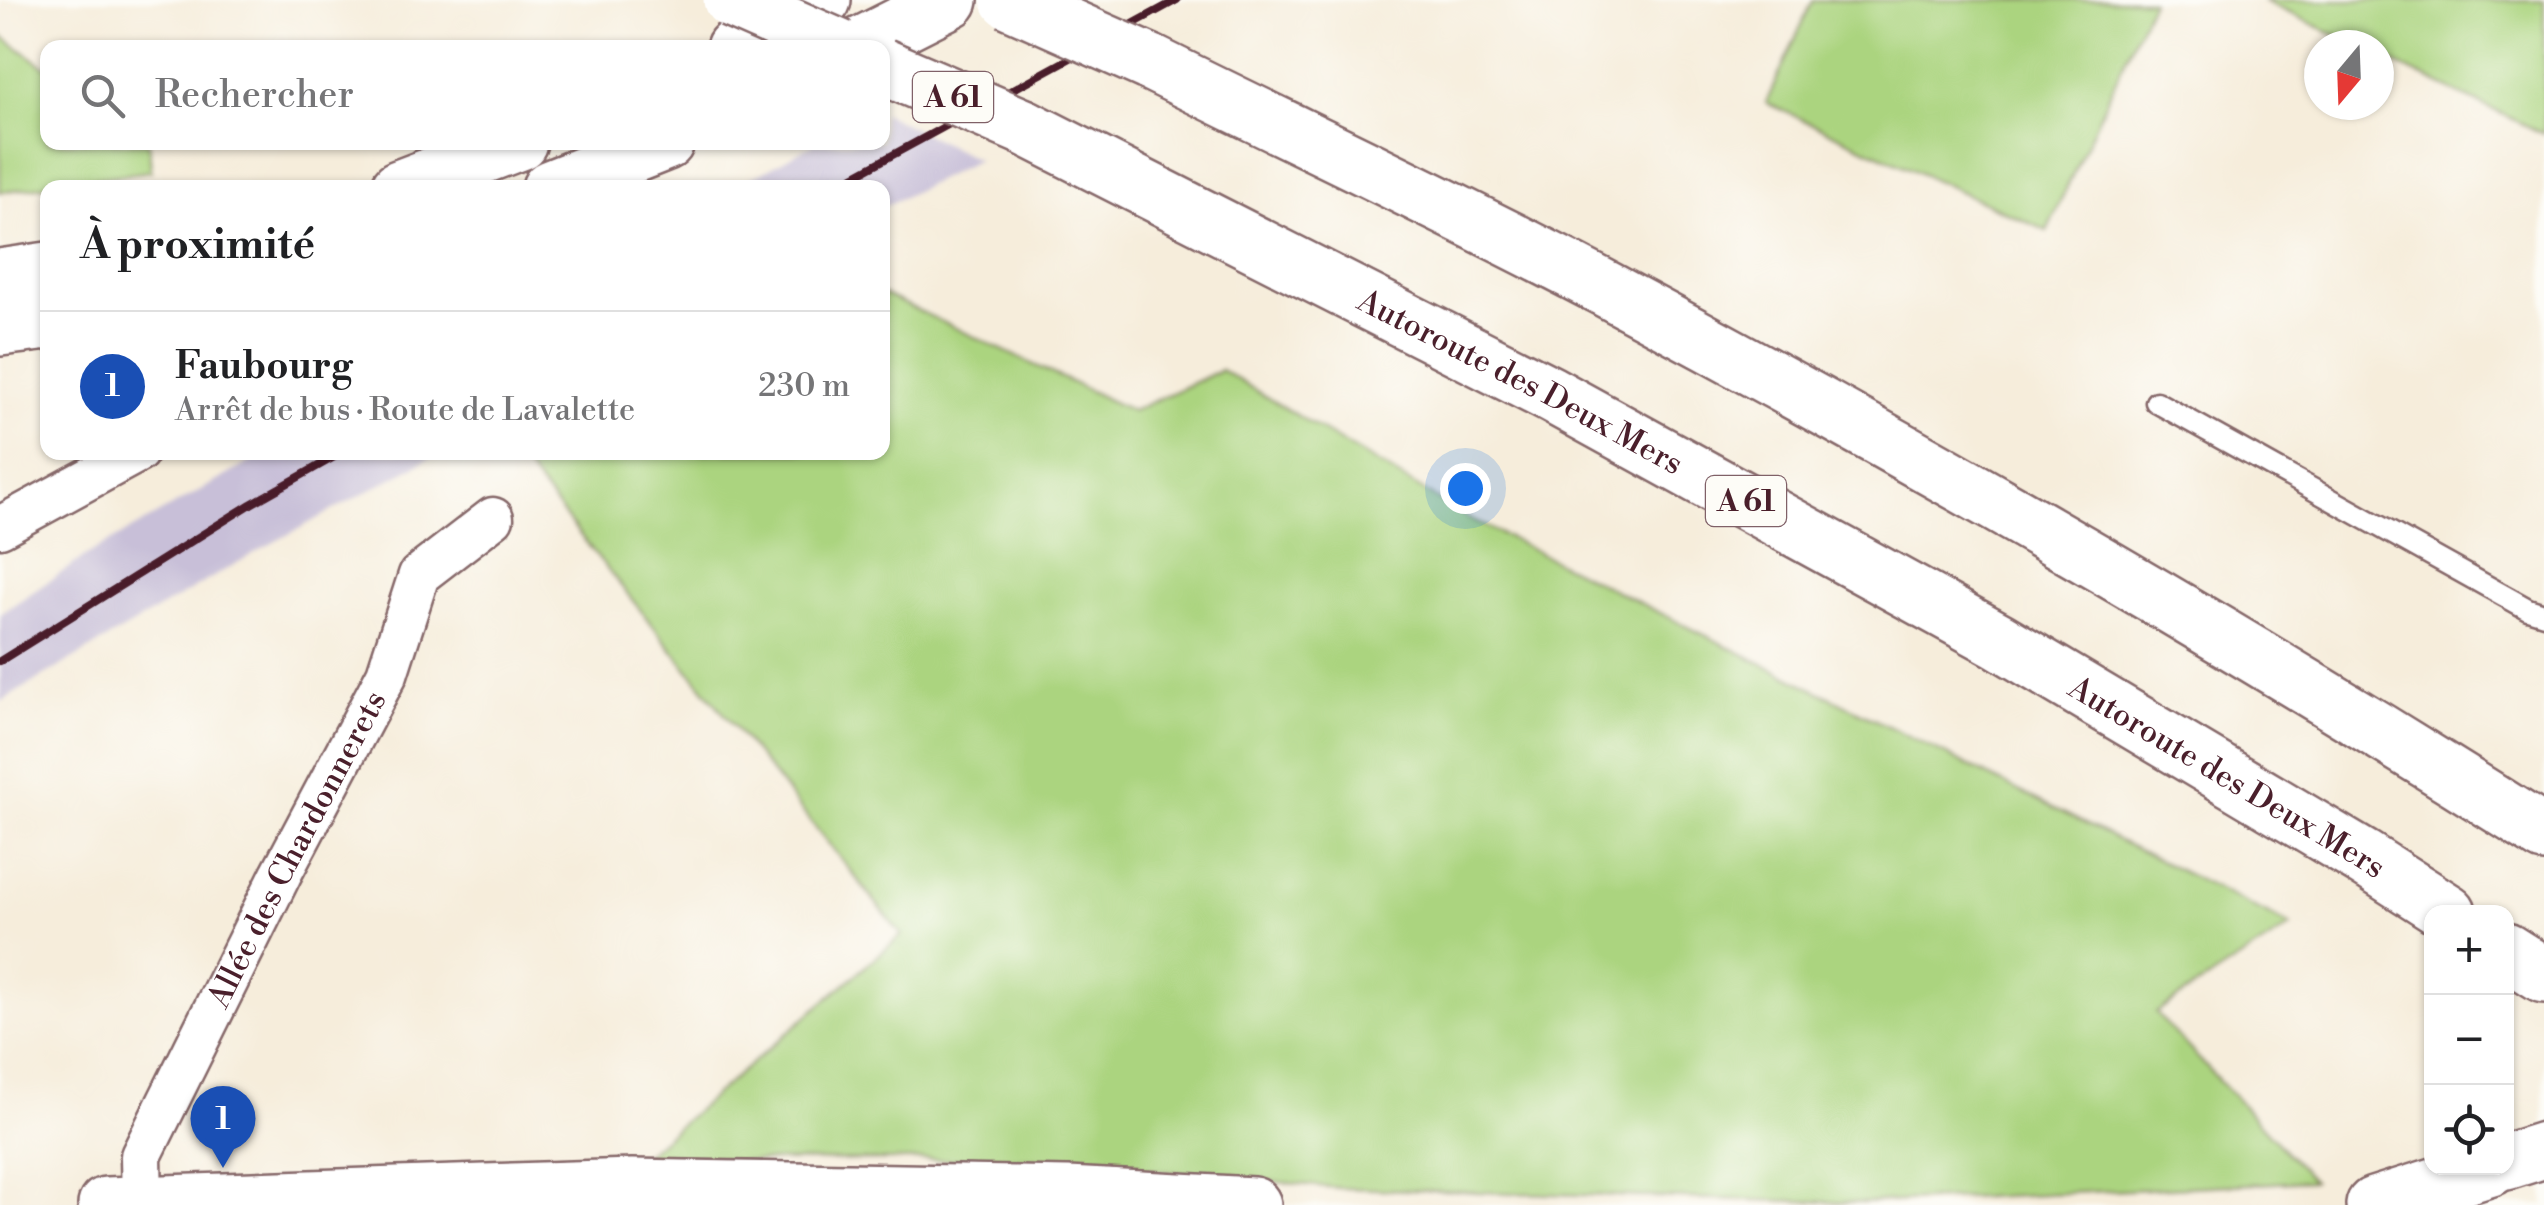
<!DOCTYPE html>
<html lang="fr">
<meta charset="utf-8">
<style>
body{margin:0;font-family:"Libre Bodoni",serif;background:#f6f6f6;color:#202124}
.controls{position:absolute;right:30px;bottom:30px;display:grid;overflow:hidden;border-radius:20px;box-shadow:0 2px 8px #0004}
.controls button{width:90px;height:90px;display:grid;place-items:center;padding:0;border:0;border-bottom:2px solid #e0e0e0;background:#fff;color:#202124;font:50px sans-serif}
.compass{position:absolute;left:2304px;top:30px;width:90px;height:90px;border-radius:50%;background:#fff;box-shadow:0 2px 8px #0004;rotate:199deg}
.you{position:absolute;left:1465px;top:488px;width:35px;height:35px;margin:-25px;border:8px solid #fff;border-radius:50%;background:#1a73e8;box-shadow:0 0 0 15px #1a73e833}
.badge{display:grid;place-items:center;width:65px;height:65px;border-radius:50%;background:#0b8043;color:#fff;font-size:32px;font-weight:700}
.pin{position:absolute;translate:-50% -82px;filter:drop-shadow(0 2px 5px #0008)}
.pin::after{content:'';position:absolute;top:52px;width:35px;height:30px;background:inherit;clip-path:polygon(0 0,100% 0,50% 100%)}
.list{margin:0;padding:0;list-style:none}
h2{display:flex;justify-content:space-between;align-items:center;height:130px;margin:0;padding:0 40px;font-size:42px}
h2 small{font-size:32px;font-weight:400;color:#757577}
.list li{display:grid;grid-template-columns:65px 1fr auto;gap:30px;align-items:center;box-sizing:border-box;height:150px;padding:0 40px;border-top:2px solid #e0e0e0}
.list b{display:block;font-size:38px;white-space:nowrap}
.list p{margin:0;font-size:32px;white-space:nowrap;color:#757577}
.list em{font-size:32px;font-style:normal;color:#757577}
.icon{flex:none;width:55px;height:55px;fill:none;stroke:currentColor;stroke-width:2;stroke-linecap:round;stroke-linejoin:round}
.map{position:relative;flex:none;width:2544px;height:1205px;overflow:hidden}
.search{position:absolute;background:#fff;box-shadow:0 2px 8px #0004;left:40px;top:40px;width:850px;height:110px;display:flex;align-items:center;gap:25px;box-sizing:border-box;padding:0 35px;border-radius:20px;color:#757577;font-size:38px}
.panel{position:absolute;background:#fff;box-shadow:0 2px 8px #0004;left:40px;top:180px;width:850px;height:280px;border-radius:20px}
.map>svg:first-child{display:block}
.industrial{fill:#c8bfd8}
.green{fill:#abd47f;stroke:#7a7a55;stroke-width:2.5}
.lines{fill:none;stroke-linecap:round;stroke-linejoin:round}
.lane-casing{stroke:#866769;stroke-width:25}
.street-casing{stroke:#866769;stroke-width:45}
.secondary-casing{stroke:#866769;stroke-width:60}
.primary-casing{stroke:#866769;stroke-width:60}
.highway-casing{stroke:#866769;stroke-width:60}
.lane{stroke:#fff;stroke-width:20}
.street{stroke:#fff;stroke-width:40}
.secondary{stroke:#fff;stroke-width:55}
.primary{stroke:#fff;stroke-width:55}
.highway{stroke:#fff;stroke-width:55}
.rail{stroke:#4a1f2b;stroke-width:8}
.highway-bridge-casing{stroke:#866769;stroke-width:60;stroke-linecap:butt}
.highway-bridge{stroke:#fff;stroke-width:55}
.labels{text-anchor:middle;stroke-width:8;stroke-linejoin:round;paint-order:stroke}
.shield{fill:#fdfcf7;stroke:#806168;stroke-width:2.5}
.shield-label{font-size:30px;font-weight:bold;fill:#4a1f2b}
.street-label{font-size:32px;fill:#4a1f2b;stroke:#fdfcf7}
</style>
<div class="map">
<svg width="2544" height="1205" viewBox="0 0 2544 1205">
<rect width="100%" height="100%" fill="#fdfcf7"/>
<filter id="ink" filterUnits="userSpaceOnUse"><feTurbulence type="fractalNoise" baseFrequency=".01" numOctaves="2"/><feDisplacementMap in="SourceGraphic" scale="20" xChannelSelector="R" yChannelSelector="G"/><feConvolveMatrix kernelMatrix="1 2 1 2 8 2 1 2 1" color-interpolation-filters="sRGB"/></filter>
<filter id="wash" filterUnits="userSpaceOnUse"><feTurbulence type="fractalNoise" baseFrequency=".0048" numOctaves="4" result="noise"/><feDisplacementMap in="SourceGraphic" scale="40" xChannelSelector="R" yChannelSelector="G"/><feGaussianBlur stdDeviation="2.25" result="paint"/><feColorMatrix in="noise" values="0 0 0 0 0 0 0 0 0 0 0 0 0 0 0 0 0 1.4 0 .05"/><feComposite in="paint" operator="in"/></filter>
<g filter="url(#wash)">
<rect width="100%" height="100%" fill="#f6eddb"/>
<g class="industrial">
<path d="M883,113l95,47 -95,47 -1,-19 -147,-1 80,-44 67,-1z"/>
<path d="M268,452l171,1 -183,99 -256,150v-88l92,-62z"/>
</g>
<g class="green">
<path d="M1813,0h339l-105,231 -281,-128z"/>
<path d="M2262,0h282v134l-165,-78v-11h-22z"/>
<path d="M0,35l47,33 1,74 101,1 2,28 -151,21z"/>
<path d="M883,294l249,117 89,-41 246,147 824,409 -135,87 157,168 -451,22 -523,-15 -304,-29 -399,3 266,-227 -388,-482 368,-1z"/>
</g>
</g>
<g filter="url(#ink)">
<g class="lines">
<g class="lane-casing">
<path id="lane" d="M2156,402l372,207 16,5"/>
</g>
<g class="street-casing">
<g id="street">
<path d="M0,527l138,-75"/>
<path id="s1" d="M142,1204l-1,-48 140,-282 106,-200 32,-99 74,-57"/>
</g>
</g>
<g class="secondary-casing">
<g id="secondary">
<path d="M2506,1162l38,-12"/>
<path d="M106,1205l526,-18 435,8 186,10"/>
<path d="M2374,1205l117,-37"/>
</g>
</g>
<g class="primary-casing">
<g id="primary">
<path d="M734,48l89,-48"/>
<path d="M855,48l95,-48"/>
<path d="M399,188l120,-46"/>
<path d="M550,188l116,-46"/>
<path d="M0,277l48,-7"/>
<path d="M0,328l48,-6"/>
</g>
</g>
<g class="highway-casing">
<g id="highway">
<path d="M1149,62c153,76 308,148 459,228 319,170 632,351 936,544"/>
<path id="s2" d="M1024,127l526,267 448,246 364,217 86,55"/>
<path d="M2506,951l38,24"/>
</g>
</g>
<use href="#lane" class="lane"/>
<use href="#street" class="street"/>
<use href="#secondary" class="secondary"/>
<use href="#primary" class="primary"/>
<use href="#highway" class="highway"/>
<g class="rail">
<path d="M832,188l345,-188"/>
<path d="M0,661l251,-157 92,-52"/>
</g>
<g class="highway-bridge-casing">
<g id="highway-bridge">
<path d="M731,0l109,48"/>
<path d="M1009,0l140,62"/>
<path d="M882,66l142,61"/>
</g>
</g>
<use href="#highway-bridge" class="highway-bridge"/>
</g>
</g>
<g class="labels">
<g class="shield">
<rect x="913" y="72" width="80" height="50" rx="8"/>
<rect x="1706" y="476" width="80" height="50" rx="8"/>
</g>
<g class="shield-label">
<text x="953" y="107">A 61</text>
<text x="1746" y="511">A 61</text>
</g>
<g class="street-label">
<text dy="11" stroke="none"><textPath href="#s2" startOffset="558">Autoroute des Deux Mers</textPath></text>
<text dy="11" stroke="none"><textPath href="#s2" startOffset="1368">Autoroute des Deux Mers</textPath></text>
<text dy="11" stroke="none"><textPath href="#s1" startOffset="392">Allée des Chardonnerets</textPath></text>
</g>
</g>
</svg>
<div class="controls">
<button>+</button>
<button>−</button>
<button><svg class="icon" aria-label="locate" viewBox="0 0 24 24"><circle cx="12" cy="12" r="6"/><path d="M12 2v4M12 18v4M2 12h4M18 12h4"/></svg></button>
</div>
<svg class="compass" viewBox="-18 -18 36 36"><path d="M0-13l5 13h-10z" fill="#e53935"/><path d="M0 13l5-13h-10z" fill="#757577"/></svg>
<div class="you"></div>
<div class="pin badge" style="left:223px;top:1168px;background:#1a4fb4">1</div>
<div class="search"><svg class="icon" aria-label="search" viewBox="0 0 24 24"><circle cx="10" cy="10" r="6"/><path d="M15 15l6 6"/></svg>Rechercher</div>
<section class="panel">
<h2>À proximité<small></small></h2>
<ul class="list">
<li><span class="badge" style="background:#1a4fb4">1</span><div><b>Faubourg</b><p>Arrêt de bus · Route de Lavalette</p></div><em>230 m</em></li>
</ul>
</section>
</div>
